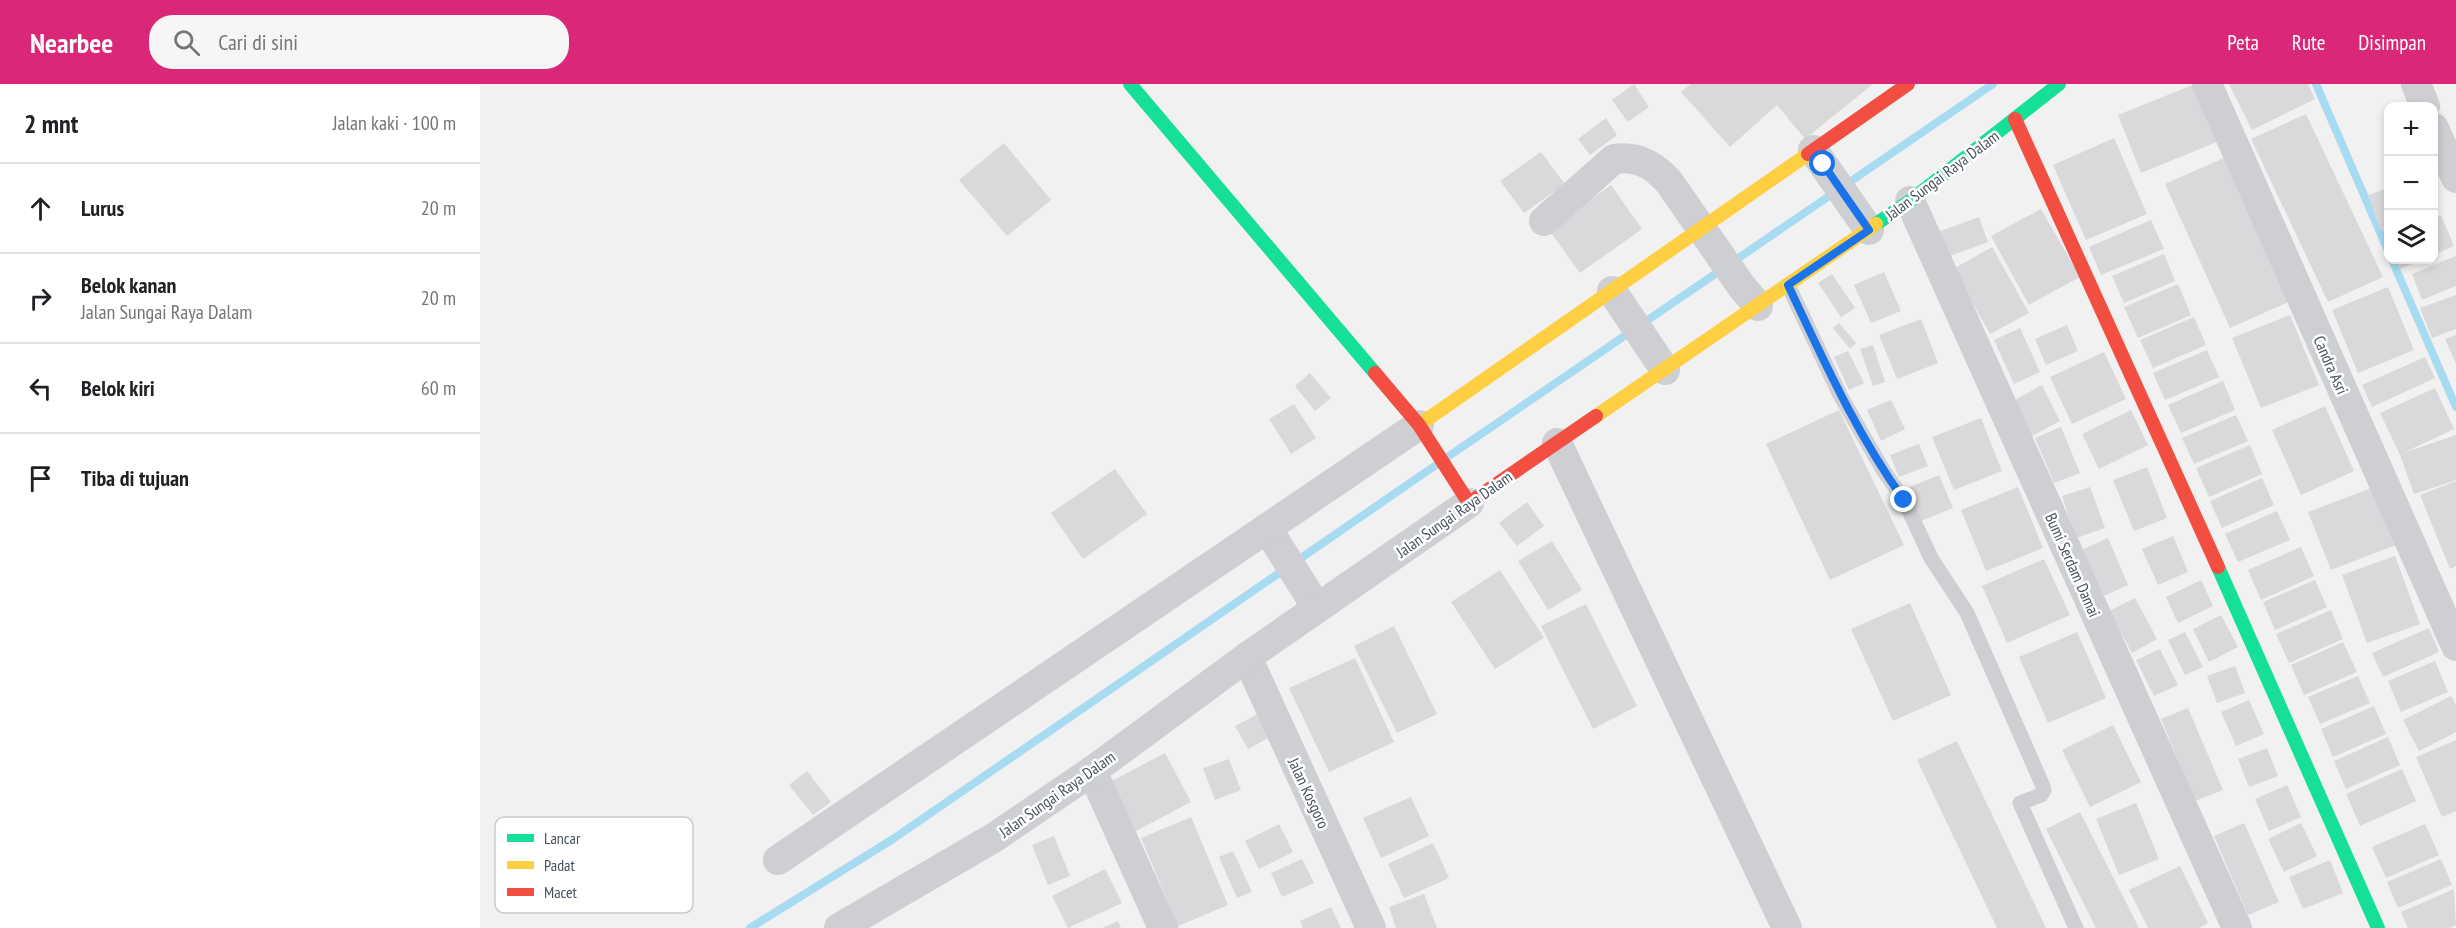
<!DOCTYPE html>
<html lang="id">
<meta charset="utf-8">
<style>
body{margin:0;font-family:"PT Sans Narrow",sans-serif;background:#f6f6f6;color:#202124}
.controls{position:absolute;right:18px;top:18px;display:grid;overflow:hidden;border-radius:12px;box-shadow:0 3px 9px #0003}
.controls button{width:54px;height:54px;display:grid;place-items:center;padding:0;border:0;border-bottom:2px solid #e0e0e0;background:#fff;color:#202124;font:30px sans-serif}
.stop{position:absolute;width:18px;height:18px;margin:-14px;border:4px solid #1a73e8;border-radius:50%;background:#fff}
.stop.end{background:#1a73e8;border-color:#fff;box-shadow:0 2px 6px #0008}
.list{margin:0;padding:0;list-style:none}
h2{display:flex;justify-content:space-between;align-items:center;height:78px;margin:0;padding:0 24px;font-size:26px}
h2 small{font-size:20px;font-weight:400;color:#757577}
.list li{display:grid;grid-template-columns:39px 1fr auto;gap:18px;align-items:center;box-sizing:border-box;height:90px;padding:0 24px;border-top:2px solid #e0e0e0}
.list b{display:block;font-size:22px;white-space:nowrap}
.list p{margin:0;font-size:20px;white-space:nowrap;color:#757577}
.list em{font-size:20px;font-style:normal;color:#757577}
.icon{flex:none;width:33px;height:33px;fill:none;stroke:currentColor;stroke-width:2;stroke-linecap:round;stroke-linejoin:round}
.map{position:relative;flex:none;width:1976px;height:844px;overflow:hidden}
header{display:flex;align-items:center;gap:36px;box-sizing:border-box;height:84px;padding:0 30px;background:#db2777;color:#fff}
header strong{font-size:28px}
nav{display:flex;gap:33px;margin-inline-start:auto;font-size:21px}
.search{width:420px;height:54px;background:#f6f6f6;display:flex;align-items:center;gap:15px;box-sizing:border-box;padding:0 21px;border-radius:24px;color:#757577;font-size:22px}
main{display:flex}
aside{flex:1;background:#fff}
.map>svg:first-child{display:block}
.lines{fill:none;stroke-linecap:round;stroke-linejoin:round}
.stream{stroke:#a6dbf2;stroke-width:8}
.building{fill:#d9d9db}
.lane{stroke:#cdcfd2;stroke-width:15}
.street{stroke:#cdcfd2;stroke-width:30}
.fast{stroke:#16e098;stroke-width:14}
.slow{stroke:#ffcf43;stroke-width:14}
.jam{stroke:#f24e42;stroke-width:14}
.route{stroke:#1a73e8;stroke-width:8}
.labels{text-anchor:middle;stroke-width:5;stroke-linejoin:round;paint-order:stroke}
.street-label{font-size:16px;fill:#46515f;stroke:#fff}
.key{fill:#fff;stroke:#c8cbcf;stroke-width:1.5}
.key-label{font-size:16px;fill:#46515f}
</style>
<header>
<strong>Nearbee</strong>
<div class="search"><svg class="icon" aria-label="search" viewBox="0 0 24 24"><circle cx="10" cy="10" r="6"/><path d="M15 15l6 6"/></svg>Cari di sini</div>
<nav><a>Peta</a><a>Rute</a><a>Disimpan</a></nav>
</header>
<main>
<aside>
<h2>2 mnt<small>Jalan kaki · 100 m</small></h2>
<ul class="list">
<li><svg class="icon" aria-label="ahead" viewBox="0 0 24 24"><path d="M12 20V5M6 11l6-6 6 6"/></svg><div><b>Lurus</b></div><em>20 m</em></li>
<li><svg class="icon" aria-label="right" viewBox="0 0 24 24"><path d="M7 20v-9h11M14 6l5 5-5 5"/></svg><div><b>Belok kanan</b><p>Jalan Sungai Raya Dalam</p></div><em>20 m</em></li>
<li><svg class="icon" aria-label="left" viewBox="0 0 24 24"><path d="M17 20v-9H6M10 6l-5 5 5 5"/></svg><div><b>Belok kiri</b></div><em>60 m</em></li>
<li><svg class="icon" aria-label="arrive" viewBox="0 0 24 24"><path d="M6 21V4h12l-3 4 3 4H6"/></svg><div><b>Tiba di tujuan</b></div></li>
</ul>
</aside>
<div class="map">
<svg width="1976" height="844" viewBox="0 0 1976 844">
<rect width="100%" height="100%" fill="#f2f1f1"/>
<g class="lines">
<g class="stream">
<path d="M1836,0l72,167"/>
<path d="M1912,176l64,147"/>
<path d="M966,374l547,-374"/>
<path d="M270,844l143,-89 543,-374"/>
</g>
</g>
<g class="building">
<path d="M1154,0l15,23 -21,15 -16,-22z"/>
<path d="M1211,0h182l-68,55 -28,-34 -47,42 -49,-55z"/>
<path d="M1715,0l24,57 -78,32 -23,-58z"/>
<path d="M1749,0h79l7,15 -63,31z"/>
<path d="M1826,30l77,163 -55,25 -77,-163z"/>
<path d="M1126,34l11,17 -27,20 -12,-16z"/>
<path d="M1634,54l33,76 -61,26 -33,-75z"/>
<path d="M524,59l47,57 -44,36 -48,-56z"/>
<path d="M1061,68l24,32 -41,29 -24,-32z"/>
<path d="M1746,73l65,144 -61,27 -65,-144z"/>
<path d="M1131,101l31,44 -62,44 -31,-43z"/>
<path d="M1908,104v40l-8,2 -12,-35z"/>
<path d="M1561,125l39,68 -51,28 -38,-69z"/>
<path d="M1961,131l13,31 -20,9v-37z"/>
<path d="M1499,133l9,25 -41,15 -9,-25z"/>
<path d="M1671,136l13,29 -63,26 -12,-28z"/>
<path d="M1512,163l37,66 -39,21 -37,-65z"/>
<path d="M1684,170l11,27 -51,22 -12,-27z"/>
<path d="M1976,172v30l-34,14 -10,-26z"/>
<path d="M1916,176h26l-22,9z"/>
<path d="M1404,188l17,39 -30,12 -17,-38z"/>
<path d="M1352,190l23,34 -14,9 -23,-34z"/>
<path d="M1698,200l13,31 -53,23 -14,-31z"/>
<path d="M1908,203l26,63 -56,23 -26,-63z"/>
<path d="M1976,211v34l-24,9 -12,-30z"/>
<path d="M1810,231l29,70 -58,23 -29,-70z"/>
<path d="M1714,233l12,28 -53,23 -13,-28z"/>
<path d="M1441,235l17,44 -41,16 -18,-44z"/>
<path d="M1359,239l17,20 -6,6 -17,-21z"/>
<path d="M1587,241l11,26 -32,14 -11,-26z"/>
<path d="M1540,244l20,44 -26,12 -20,-44z"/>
<path d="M1976,251v29l-11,-25z"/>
<path d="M1393,261l12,37 -12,4 -13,-37z"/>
<path d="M1727,266l12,27 -54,23 -12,-27z"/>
<path d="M1368,267l16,32 -15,7 -15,-33z"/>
<path d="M1624,268l22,47 -54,25 -22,-47z"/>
<path d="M1945,273l10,21 -63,29 -10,-22z"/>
<path d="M830,289l21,25 -16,13 -20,-25z"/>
<path d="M1743,297l12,29 -54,23 -13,-28z"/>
<path d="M1562,301l18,36 -28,15 -19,-35z"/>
<path d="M1955,304l19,41 -51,24 53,-18v45l-42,14 -14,-39 -20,-42z"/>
<path d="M1411,316l14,29 -24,12 -14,-31z"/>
<path d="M814,320l22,34 -25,16 -22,-35z"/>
<path d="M1845,322l29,65 -53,24 -29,-65z"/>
<path d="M1359,326l65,135 -74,35 -64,-136z"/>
<path d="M1651,326l17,35 -49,24 -17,-35z"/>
<path d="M1756,331l12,26 -54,23 -12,-26z"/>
<path d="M1501,334l21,53 -48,19 -22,-53z"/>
<path d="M1581,343l19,46 -26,10 -19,-45z"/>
<path d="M1439,360l9,22 -29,11 -9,-22z"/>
<path d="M1770,361l12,29 -53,23 -13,-29z"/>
<path d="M1667,383l20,51 -33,13 -21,-51z"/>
<path d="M635,385l32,45 -64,45 -32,-46z"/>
<path d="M1459,391l14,33 -34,14 -14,-33z"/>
<path d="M1782,394l12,27 -52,23 -12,-27z"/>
<path d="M1976,397v85l-6,3 -30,-74z"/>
<path d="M1538,403l25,61 -57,23 -25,-61z"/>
<path d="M1610,403l15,41 -29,10 -14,-42z"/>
<path d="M1894,403l22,58 -65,25 -23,-58z"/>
<path d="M1047,418l17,24 -27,20 -18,-23z"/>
<path d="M1797,427l13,29 -52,22 -13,-28z"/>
<path d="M1693,452l15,36 -30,13 -16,-36z"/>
<path d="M1628,454l20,47 -24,11 -21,-47z"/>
<path d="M1072,457l30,49 -34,20 -30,-49z"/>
<path d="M1821,463l13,29 -53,24 -13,-30z"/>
<path d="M1915,472l25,68 -53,19 -25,-68z"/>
<path d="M1564,475l26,56 -63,28 -25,-57z"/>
<path d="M1020,486l44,68 -49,31 -44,-67z"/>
<path d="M1721,496l12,26 -35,17 -12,-26z"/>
<path d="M1835,496l12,27 -52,23 -12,-28z"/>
<path d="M1655,514l22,41 -25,14 -23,-42z"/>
<path d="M1430,519l41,92 -58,26 -42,-92z"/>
<path d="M1106,520l51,102 -44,23 -52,-103z"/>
<path d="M1851,526l12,29 -54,24 -13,-29z"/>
<path d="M1741,531l17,32 -29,15 -16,-33z"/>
<path d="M914,542l43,88 -40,19 -43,-87z"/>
<path d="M1949,544l10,24 -56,25 -11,-24z"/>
<path d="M1597,548l29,66 -58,25 -29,-66z"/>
<path d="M1705,548l18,35 -18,8 -17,-35z"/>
<path d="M1863,558l14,30 -53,23 -13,-30z"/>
<path d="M1680,565l18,36 -24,11 -18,-36z"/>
<path d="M875,574l39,84 -65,30 -40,-84z"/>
<path d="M1955,577l13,31 -47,20 -13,-31z"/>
<path d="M1755,582l10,27 -28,10 -10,-27z"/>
<path d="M1878,592l12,27 -50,21 -12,-27z"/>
<path d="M1971,612l5,9v27l-37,19 -16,-31z"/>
<path d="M1769,616l15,34 -28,12 -15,-34z"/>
<path d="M1894,622l12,28 -53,23 -12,-28z"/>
<path d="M1708,624l35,82 -28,11 -34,-82z"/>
<path d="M778,630l12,23 -22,12 -13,-23z"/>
<path d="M1633,641l28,57 -51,25 -28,-57z"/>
<path d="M1908,653l12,28 -54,24 -12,-28z"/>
<path d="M1976,656v71l-14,6 -26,-60z"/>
<path d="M1477,657l89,187h-49l-80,-168z"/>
<path d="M1787,664l11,28 -29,11 -11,-28z"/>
<path d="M685,669l26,49 -55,29 -26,-49z"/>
<path d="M749,675l12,31 -26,10 -12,-32z"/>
<path d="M1922,685l14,32 -56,25 -14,-32z"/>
<path d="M327,687l24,31 -18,13 -24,-30z"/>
<path d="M1807,701l14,32 -32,14 -14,-32z"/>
<path d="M931,713l18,39 -48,22 -18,-40z"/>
<path d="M1656,719l23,56 -40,16 -23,-56z"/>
<path d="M1600,728l59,116h-43l-50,-99z"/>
<path d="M711,733l37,88 -50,21 -37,-88z"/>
<path d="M1764,739l35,79 -31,13 -34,-79z"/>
<path d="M1821,739l16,33 -33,16 -16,-33z"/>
<path d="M799,740l14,28 -34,17 -14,-28z"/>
<path d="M1945,740l14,31 -53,23 -14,-31z"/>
<path d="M574,752l16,40 -22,9 -16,-40z"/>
<path d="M953,759l16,35 -45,20 -16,-34z"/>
<path d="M753,767l19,41 -15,6 -18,-41z"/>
<path d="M822,775l12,24 -32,14 -11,-24z"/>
<path d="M1961,775l11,26 -54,23 -11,-26z"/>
<path d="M1850,776l13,33 -40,16 -14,-32z"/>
<path d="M1700,782l28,57 -9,5h-51l-19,-38z"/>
<path d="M625,785l17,34 -54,25 -16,-32z"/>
<path d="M1974,805l2,36 -6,3h-42l-7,-16z"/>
<path d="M944,810l13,34h-41l-7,-21z"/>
<path d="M851,823l10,21h-38l-3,-7z"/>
<path d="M638,837l3,7h-19z"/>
</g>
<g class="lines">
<path class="lane" d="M1308,201l52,110 43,75 21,30 27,58 36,55 75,171 2,6 -3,5 -21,8 56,125"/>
<g class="street">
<path d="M1727,0l249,562"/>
<path d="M1936,0l9,22"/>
<path d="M1954,44l22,50"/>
<path d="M1333,66l56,80"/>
<path d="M1430,117l327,727"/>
<path d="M1064,137l70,-62c23,-4 40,6 55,23l73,105 16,19"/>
<path d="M1132,207l53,79"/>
<path d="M1077,359l230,485"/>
<path d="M787,444l50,80"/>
<path d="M767,573l124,271"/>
<path d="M612,687l71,157"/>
<path d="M298,776l641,-435"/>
<path d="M359,844l156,-91 97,-66 155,-114 222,-154"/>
</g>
<g class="fast">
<path d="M650,0l245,289"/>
<path d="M1396,140l34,-23 149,-117"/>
<path d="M1738,483l160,361"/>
</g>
<g class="slow">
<path d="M1116,332l280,-192"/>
<path d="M939,341l389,-271"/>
</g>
<g class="jam">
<path d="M1535,35l203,448"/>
<path d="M1328,70l100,-70"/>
<path d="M895,289l44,52 50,78 127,-87"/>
</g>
</g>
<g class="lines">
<path class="route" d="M1343,80l46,66 -81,55c35,74 68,148 116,215"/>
</g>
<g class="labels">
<g class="street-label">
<text transform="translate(1462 91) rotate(-37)" y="6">Jalan Sungai Raya Dalam</text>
<text transform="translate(1851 281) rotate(66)" y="6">Candra Asri</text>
<text transform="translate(974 430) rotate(-35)" y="6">Jalan Sungai Raya Dalam</text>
<text transform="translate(1593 481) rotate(66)" y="6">Bumi Serdam Damai</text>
<text transform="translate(829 709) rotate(65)" y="6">Jalan Kosgoro</text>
<text transform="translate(577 710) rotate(-35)" y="6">Jalan Sungai Raya Dalam</text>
</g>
</g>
<rect x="15" y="733" width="198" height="96" rx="9" class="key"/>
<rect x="27" y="750" width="27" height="8" fill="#16e098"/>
<rect x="27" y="777" width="27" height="8" fill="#ffcf43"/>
<rect x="27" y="804" width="27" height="8" fill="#f24e42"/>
<g class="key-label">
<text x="64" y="760">Lancar</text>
<text x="64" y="787">Padat</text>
<text x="64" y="814">Macet</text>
</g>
</svg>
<div class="controls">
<button>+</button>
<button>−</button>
<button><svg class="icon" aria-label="layers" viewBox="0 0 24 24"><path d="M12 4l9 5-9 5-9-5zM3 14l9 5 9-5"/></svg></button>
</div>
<div class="stop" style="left:1343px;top:80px"></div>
<div class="stop end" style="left:1424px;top:416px"></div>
</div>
</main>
